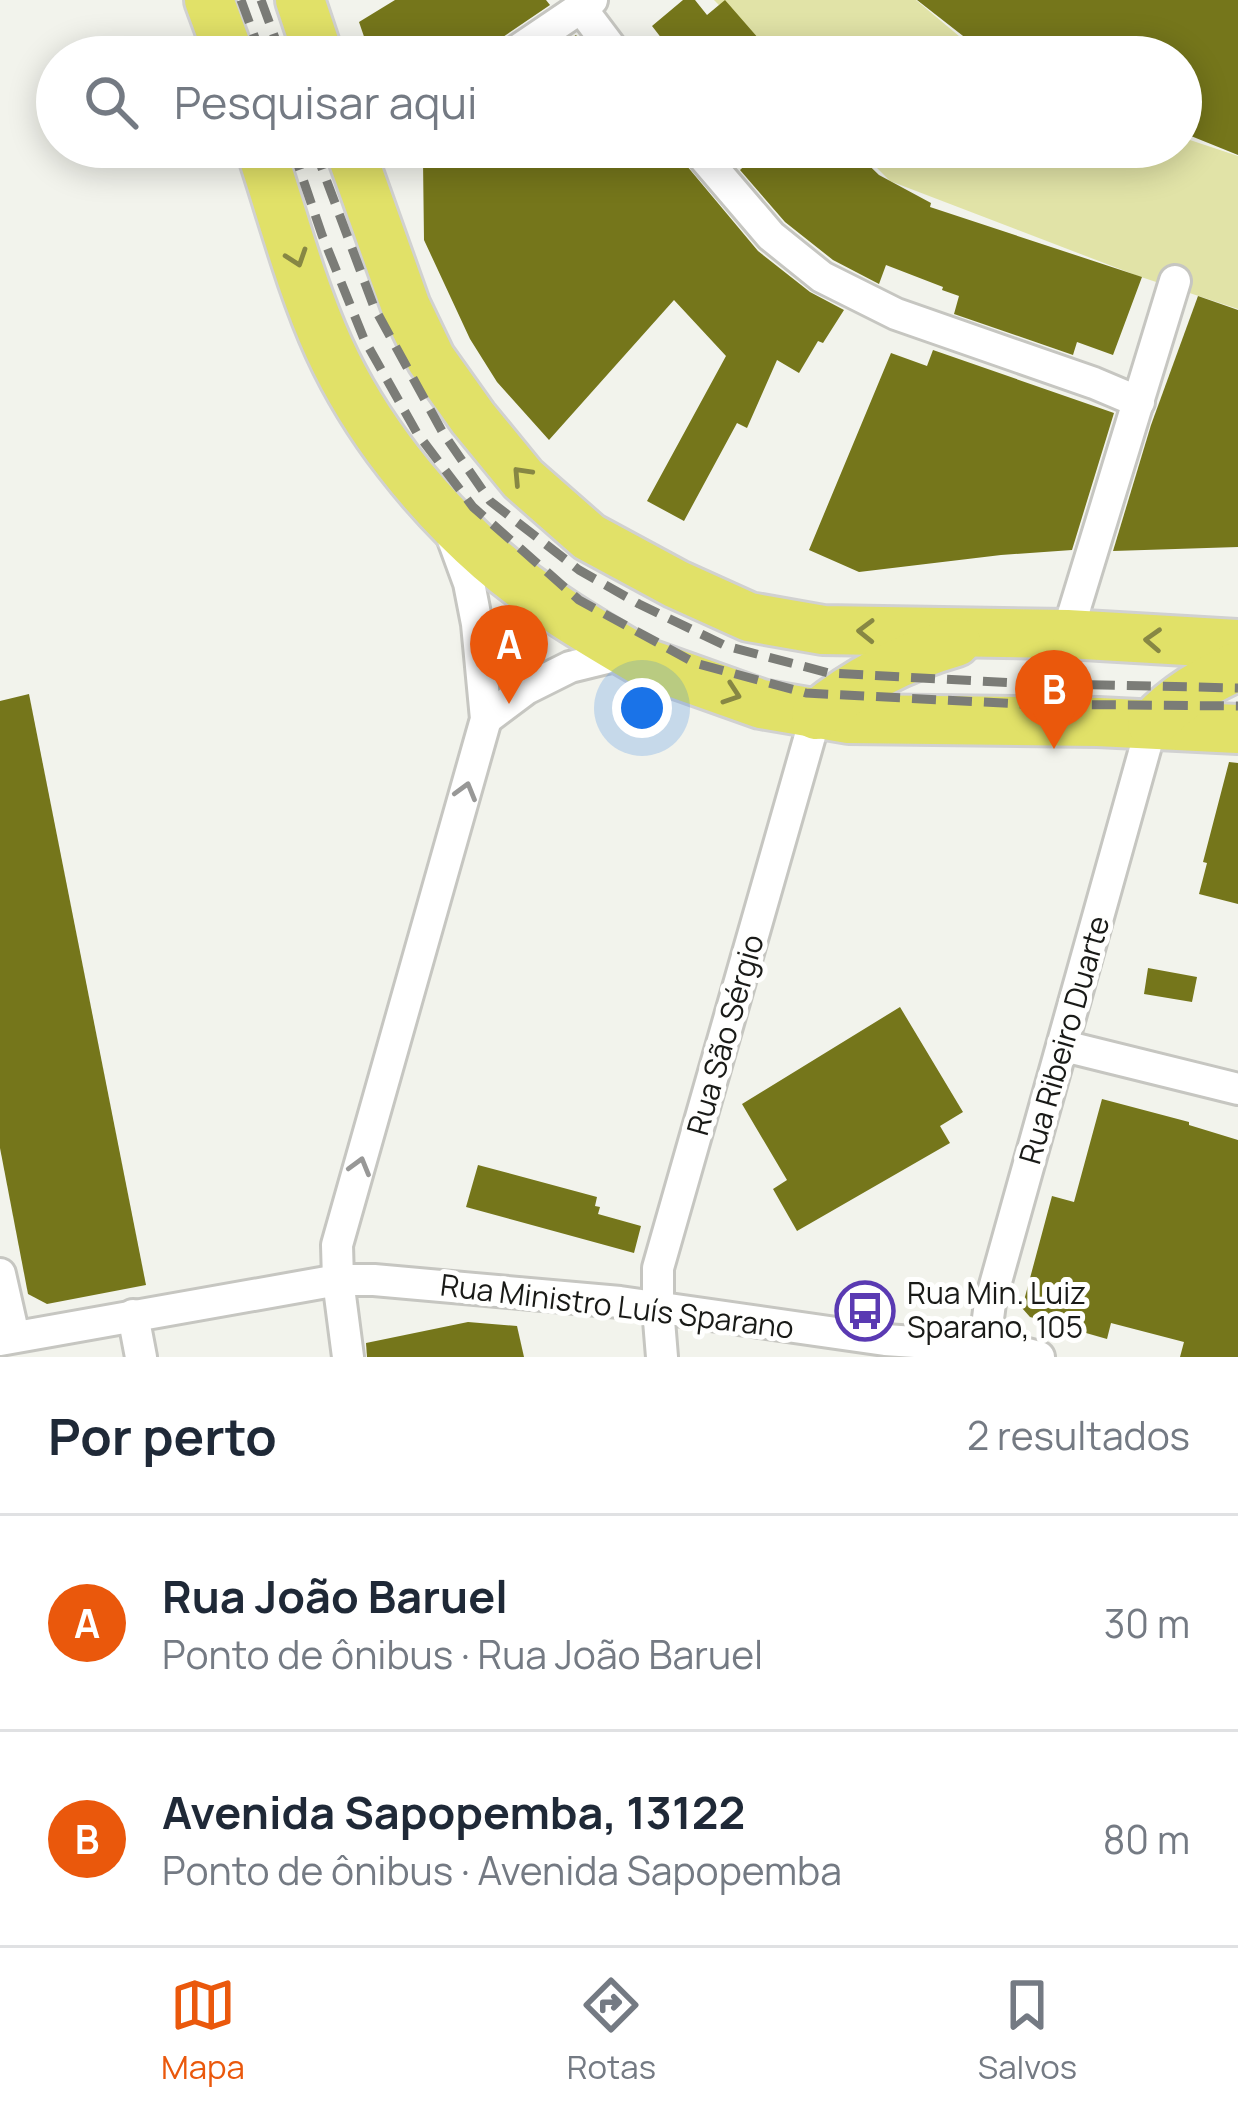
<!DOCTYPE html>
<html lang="pt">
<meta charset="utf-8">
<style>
body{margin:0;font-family:Manrope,sans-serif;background:#f6f6f7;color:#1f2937}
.you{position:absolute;left:642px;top:708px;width:42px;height:42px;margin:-30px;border:9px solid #fff;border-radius:50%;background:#1a73e8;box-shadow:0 0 0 18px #1a73e833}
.badge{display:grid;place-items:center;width:78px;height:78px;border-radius:50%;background:#ea580c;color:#fff;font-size:39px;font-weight:700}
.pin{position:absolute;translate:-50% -99px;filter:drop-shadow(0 3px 6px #0008)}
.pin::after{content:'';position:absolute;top:63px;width:42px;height:36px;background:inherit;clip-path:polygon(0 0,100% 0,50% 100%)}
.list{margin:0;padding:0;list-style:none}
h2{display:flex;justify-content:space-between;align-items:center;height:156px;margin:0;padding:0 48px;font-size:51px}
h2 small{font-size:39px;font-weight:400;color:#747a83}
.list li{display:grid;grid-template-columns:78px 1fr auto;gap:36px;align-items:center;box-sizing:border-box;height:216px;padding:0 48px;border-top:3px solid #e0e1e3}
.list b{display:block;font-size:45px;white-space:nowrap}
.list p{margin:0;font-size:39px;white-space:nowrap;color:#747a83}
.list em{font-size:39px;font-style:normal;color:#747a83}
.icon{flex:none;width:66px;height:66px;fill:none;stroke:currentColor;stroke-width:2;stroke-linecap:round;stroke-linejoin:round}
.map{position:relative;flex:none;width:1238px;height:1357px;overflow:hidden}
.search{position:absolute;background:#fff;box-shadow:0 6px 30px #0003;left:36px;right:36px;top:36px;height:132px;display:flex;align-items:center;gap:30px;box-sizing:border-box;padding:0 42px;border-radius:66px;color:#747a83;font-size:45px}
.sheet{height:588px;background:#fff}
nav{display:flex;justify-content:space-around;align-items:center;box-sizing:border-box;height:168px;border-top:3px solid #e0e1e3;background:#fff;font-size:33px;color:#747a83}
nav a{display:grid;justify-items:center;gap:6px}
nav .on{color:#ea580c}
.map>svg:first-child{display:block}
.green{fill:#e1e3a7}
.building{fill:#75761b}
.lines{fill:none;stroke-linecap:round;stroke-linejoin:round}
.street-casing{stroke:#c6c6c1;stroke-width:36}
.primary-casing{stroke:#d1d1d1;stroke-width:54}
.street{stroke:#fff;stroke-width:30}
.primary{stroke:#e1e168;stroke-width:48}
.rail{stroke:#7b7c77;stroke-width:9;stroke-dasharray:24 12;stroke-linecap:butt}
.oneway{stroke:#878744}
.oneway2{stroke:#989897}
.labels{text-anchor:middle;stroke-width:10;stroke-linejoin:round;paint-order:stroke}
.street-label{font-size:30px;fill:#191a17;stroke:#fffffe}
.poi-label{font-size:30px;fill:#191a17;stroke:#fffffe;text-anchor:start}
</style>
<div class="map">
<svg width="1238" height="1357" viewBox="0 0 1238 1357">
<rect width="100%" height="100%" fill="#f2f3ec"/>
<g class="green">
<path d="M714,0h202l68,57h-215z"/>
<path d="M1181,137l57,19v153l-100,-33 -248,-95 -34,-34h325z"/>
</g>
<g class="building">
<path d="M395,0h151l4,5 -53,36 -6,7 -2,9h-118l-12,-35z"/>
<path d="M683,0h12l12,15 18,-15 40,46 -14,11h-75l-24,-31z"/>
<path d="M917,0h321v155l-57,-23v-75h-69l-36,-18 -11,18h-75z"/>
<path d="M576,35l18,22h-51z"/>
<path d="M443,147h228l87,104 52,41 34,18 -21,33 -5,-2 -19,32 -22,-13 -30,68 -10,-5 -53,98 -37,-20 79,-145 -52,-56 -125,140 -52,-58 -27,-43 -46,-99 -1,-79z"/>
<path d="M765,147h85l29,28 52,28 -1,4 212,70 -29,78 -36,-13 -4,13 -119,-41 5,-18 -17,-6 1,-3 -57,-22 -7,19 -46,-24 -48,-38 -45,-52z"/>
<path d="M1198,296l40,14v237l-125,4 38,-126z"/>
<path d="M933,350l181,63 -42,137 -71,5 -142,17 -50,-22 82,-197 36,13z"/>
<path d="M29,694l117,591 -99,19 -19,-10 -28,-146v-447z"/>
<path d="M1229,762l9,1v141l-39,-10 8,-31 -4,-1z"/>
<path d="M1148,968l49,9 -5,25 -48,-8z"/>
<path d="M900,1007l63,105 -23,14 10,17 -153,88 -24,-42 14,-9 -45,-76z"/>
<path d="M1102,1099l87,23v3l49,15v217h-58l4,-15 -73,-19 -4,16 -77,-22 -8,-9 30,-112 22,6z"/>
<path d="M478,1165l119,32 -2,9 5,1 -2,7 43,12 -7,27 -168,-46z"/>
<path d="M468,1322l49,4 7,31h-157l-1,-14z"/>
</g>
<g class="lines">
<g class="street-casing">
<g id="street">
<path d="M581,8l37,49"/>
<path d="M508,57l84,-57"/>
<path d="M695,147l76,89 51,41 74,37 198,69 45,19"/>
<path d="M1067,634l108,-353"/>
<path d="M486,719l40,-30 44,-22 57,-14"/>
<path d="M1064,1046l174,43"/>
<path d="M0,1274l14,62"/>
<path d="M133,1315l8,42"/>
<path d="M0,1340l338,-60h36l246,22 265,38 119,8 35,9"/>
<path d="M348,1357l-10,-77 -1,-35 149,-526 -9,-95 -8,-41 -19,-52"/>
<path d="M662,1357l-4,-49v-40l158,-553"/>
<path d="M983,1357l7,-54 162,-579"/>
</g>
</g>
<g class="primary-casing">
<g id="primary">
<path d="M209,0l21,57"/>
<path d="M300,0l19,57"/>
<path d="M260,147c22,66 40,137 69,201 36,79 95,153 161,211 46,40 100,72 153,103l118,42 88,15 249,3 140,7"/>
<path d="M349,147l57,160 25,52 42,59 50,61 66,58 87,47 73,33 74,13 244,4 171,10"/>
<path d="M816,715c42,-35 88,-58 140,-73"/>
<path d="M1152,724c25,-27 53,-43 86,-58"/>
</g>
</g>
<use href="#street" class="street"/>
<use href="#primary" class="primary"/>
<g class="rail">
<path d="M241,0l21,57"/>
<path d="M261,0l21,57"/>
<path d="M292,147l30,88 42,104 53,94 56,74 106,93 116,63 111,30 215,11 217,2"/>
<path d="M314,147l60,160 69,126 47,68 89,69 60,34 87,42 103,27 187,10 222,5"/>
</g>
</g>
<defs><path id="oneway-chevron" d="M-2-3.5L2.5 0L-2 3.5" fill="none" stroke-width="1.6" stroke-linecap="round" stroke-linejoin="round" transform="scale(3)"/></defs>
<g class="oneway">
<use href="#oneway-chevron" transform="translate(297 258) rotate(71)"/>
<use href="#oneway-chevron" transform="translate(521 475) rotate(-133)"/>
<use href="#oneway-chevron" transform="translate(866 631) rotate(-179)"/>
<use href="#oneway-chevron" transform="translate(1153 640) rotate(-177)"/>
<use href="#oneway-chevron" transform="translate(732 694) rotate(19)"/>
</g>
<g class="oneway2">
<use href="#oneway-chevron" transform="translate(466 791) rotate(-74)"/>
<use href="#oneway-chevron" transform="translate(360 1166) rotate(-74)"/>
</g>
<defs>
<g id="bus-ring" transform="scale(3)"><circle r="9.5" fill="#fffffe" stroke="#5a3ab2" stroke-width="1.5"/><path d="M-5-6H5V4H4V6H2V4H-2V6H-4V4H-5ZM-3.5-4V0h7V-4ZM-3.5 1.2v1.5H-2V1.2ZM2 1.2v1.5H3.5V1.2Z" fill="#5a3ab2"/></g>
</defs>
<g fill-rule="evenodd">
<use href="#bus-ring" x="865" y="1311"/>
</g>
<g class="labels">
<g class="street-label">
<text transform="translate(726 1035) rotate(-74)" y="10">Rua São Sérgio</text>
<text transform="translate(1065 1040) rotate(-74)" y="10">Rua Ribeiro Duarte</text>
<text transform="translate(617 1307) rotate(7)" y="10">Rua Ministro Luís Sparano</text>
</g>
<g class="poi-label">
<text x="907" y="1304">Rua Min. Luiz<tspan x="907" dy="34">Sparano, 105</tspan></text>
</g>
</g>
</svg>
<div class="you"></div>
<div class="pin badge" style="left:509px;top:704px">A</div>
<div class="pin badge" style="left:1054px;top:749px">B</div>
<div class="search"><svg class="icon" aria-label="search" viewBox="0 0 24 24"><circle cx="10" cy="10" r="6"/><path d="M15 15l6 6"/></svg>Pesquisar aqui</div>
</div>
<section class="sheet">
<h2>Por perto<small>2 resultados</small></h2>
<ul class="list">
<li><span class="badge">A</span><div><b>Rua João Baruel</b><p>Ponto de ônibus · Rua João Baruel</p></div><em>30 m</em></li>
<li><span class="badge">B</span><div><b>Avenida Sapopemba, 13122</b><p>Ponto de ônibus · Avenida Sapopemba</p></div><em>80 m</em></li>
</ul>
</section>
<nav>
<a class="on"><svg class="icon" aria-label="map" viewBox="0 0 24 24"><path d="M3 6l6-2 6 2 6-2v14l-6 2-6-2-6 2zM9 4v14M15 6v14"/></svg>Mapa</a>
<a><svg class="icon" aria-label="directions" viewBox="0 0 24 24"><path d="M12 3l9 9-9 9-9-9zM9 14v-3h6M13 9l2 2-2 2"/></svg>Rotas</a>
<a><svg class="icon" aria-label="saved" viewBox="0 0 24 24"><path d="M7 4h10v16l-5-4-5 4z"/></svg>Salvos</a>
</nav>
